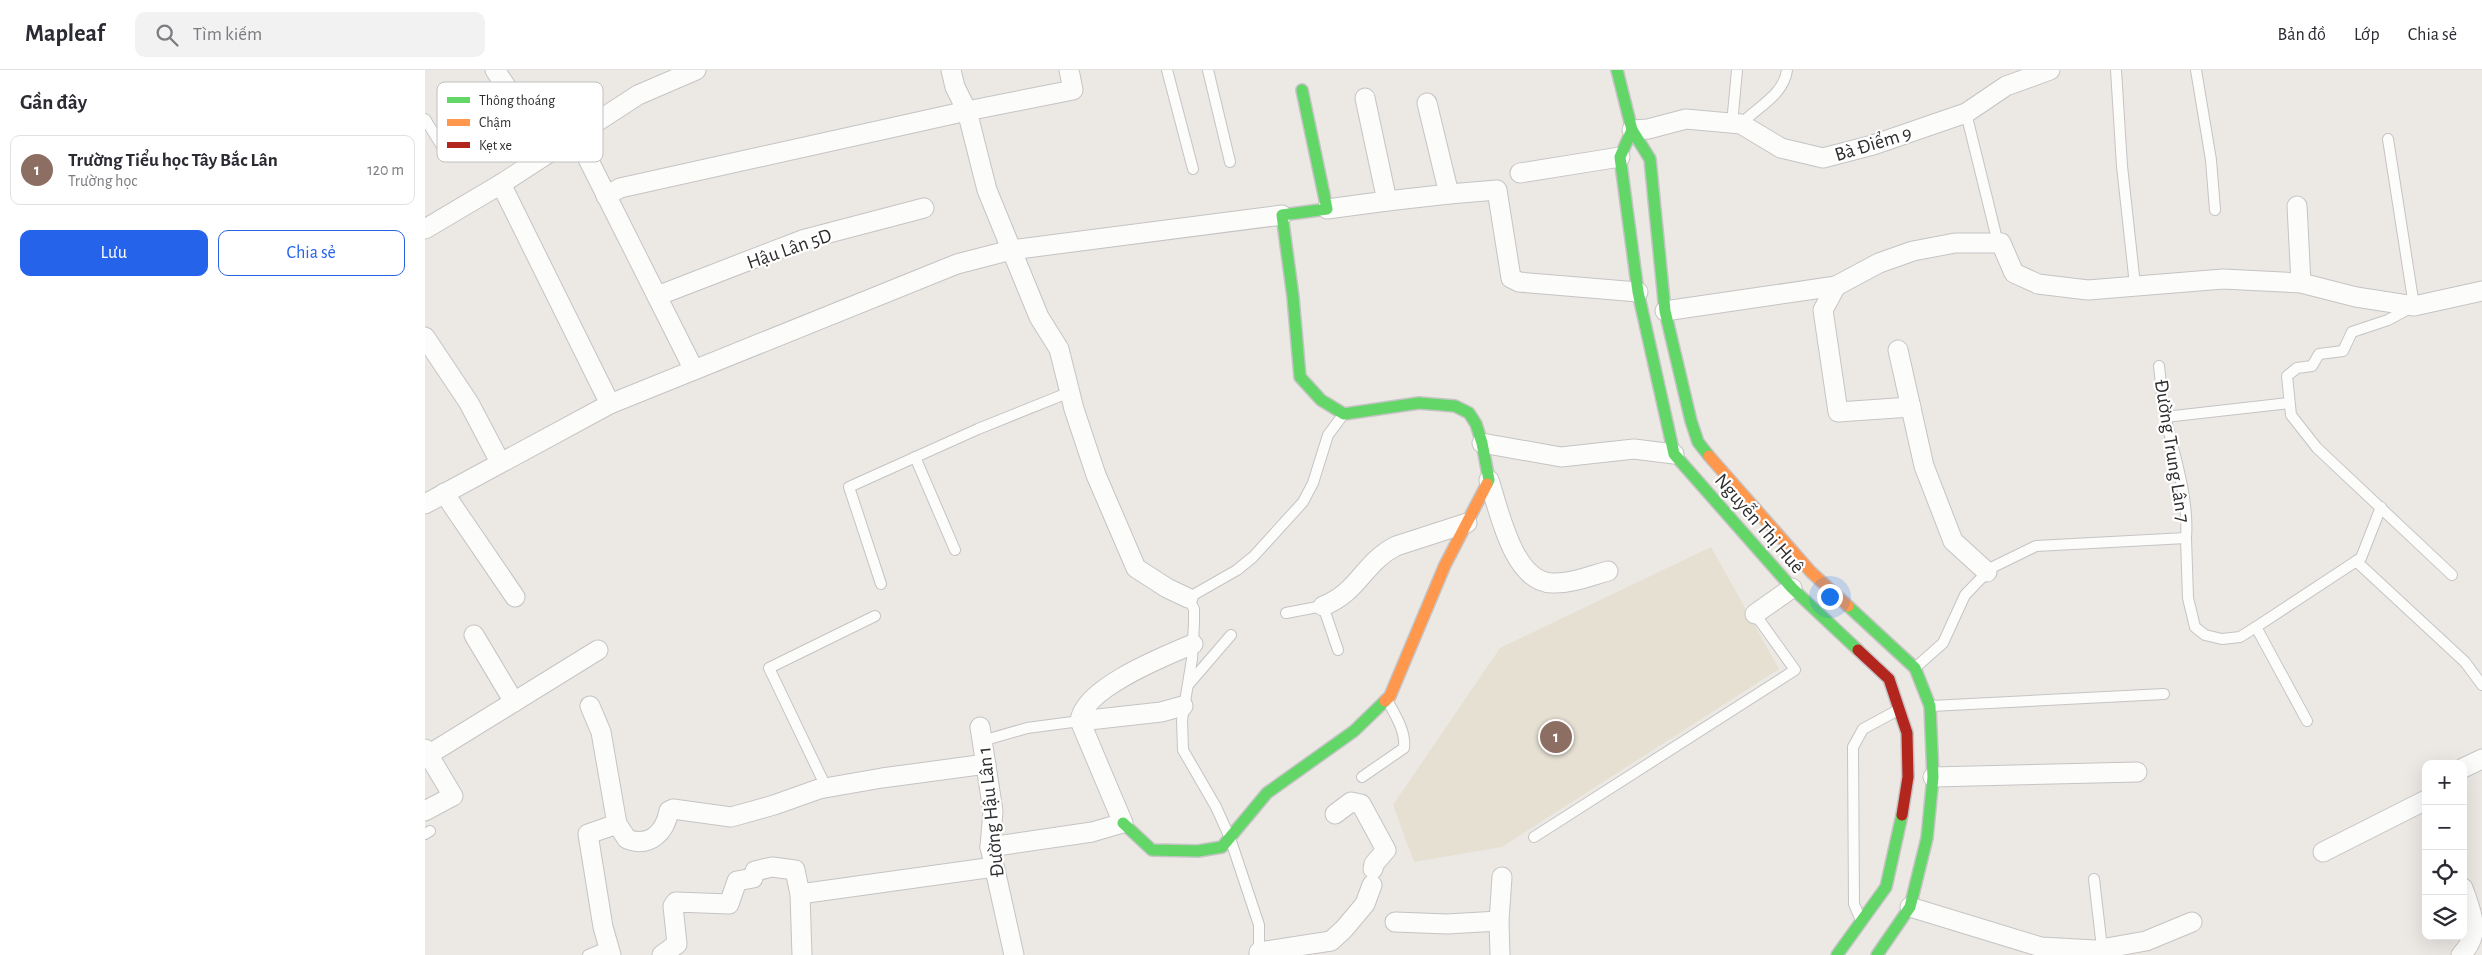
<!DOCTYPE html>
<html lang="vi">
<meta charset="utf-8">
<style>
body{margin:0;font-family:"Alegreya Sans",sans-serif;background:#f2f2f3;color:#2b2b33}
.controls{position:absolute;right:15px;bottom:15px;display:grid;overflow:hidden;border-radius:10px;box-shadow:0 5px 20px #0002}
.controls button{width:45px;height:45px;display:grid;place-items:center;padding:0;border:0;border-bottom:1px solid #e1e1e2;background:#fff;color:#2b2b33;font:25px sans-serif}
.you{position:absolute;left:1404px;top:526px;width:18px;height:18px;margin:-12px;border:4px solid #fff;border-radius:50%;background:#1a73e8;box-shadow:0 0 0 8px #1a73e833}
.badge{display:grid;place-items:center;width:32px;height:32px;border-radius:50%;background:#2563eb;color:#fff;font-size:16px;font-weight:700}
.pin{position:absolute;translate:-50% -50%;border:2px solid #fff;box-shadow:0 1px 5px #0006}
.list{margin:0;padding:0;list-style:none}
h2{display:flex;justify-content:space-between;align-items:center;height:65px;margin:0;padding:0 20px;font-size:21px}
h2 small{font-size:16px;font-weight:400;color:#7c7c81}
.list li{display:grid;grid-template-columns:32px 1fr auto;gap:15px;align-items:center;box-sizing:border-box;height:70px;margin:0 10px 10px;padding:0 10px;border:1px solid #e1e1e2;border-radius:10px}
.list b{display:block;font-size:19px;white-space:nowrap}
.list p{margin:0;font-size:16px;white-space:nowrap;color:#7c7c81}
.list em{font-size:16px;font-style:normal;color:#7c7c81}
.actions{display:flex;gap:10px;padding:15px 20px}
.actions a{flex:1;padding:11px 0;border:1px solid #2563eb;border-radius:10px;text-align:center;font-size:18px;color:#2563eb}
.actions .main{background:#2563eb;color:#fff}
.icon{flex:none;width:28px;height:28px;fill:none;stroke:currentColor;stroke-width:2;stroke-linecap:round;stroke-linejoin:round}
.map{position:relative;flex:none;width:2057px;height:885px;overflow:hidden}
header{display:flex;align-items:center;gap:30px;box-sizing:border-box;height:70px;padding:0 25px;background:#fff;border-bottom:1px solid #e1e1e2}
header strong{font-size:24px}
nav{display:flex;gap:28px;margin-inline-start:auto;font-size:18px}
.search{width:350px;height:45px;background:#f2f2f3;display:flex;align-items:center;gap:12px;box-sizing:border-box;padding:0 18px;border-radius:10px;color:#7c7c81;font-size:19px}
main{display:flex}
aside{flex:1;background:#fff}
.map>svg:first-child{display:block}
.education{fill:#e6e0d3}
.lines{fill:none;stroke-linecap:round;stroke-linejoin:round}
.lane-casing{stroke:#c5c4c5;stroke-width:12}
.street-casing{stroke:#c5c4c5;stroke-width:21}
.fast-casing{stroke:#c5c4c5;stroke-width:14}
.slow-casing{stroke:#c5c4c5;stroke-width:14}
.jam-casing{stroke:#c5c4c5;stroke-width:14}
.lane{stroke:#fcfcfb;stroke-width:10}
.street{stroke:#fcfcfb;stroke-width:19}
.fast{stroke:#63d668;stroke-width:11}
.slow{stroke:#ff974d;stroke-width:11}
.jam{stroke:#b3261e;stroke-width:11}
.labels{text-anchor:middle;stroke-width:4.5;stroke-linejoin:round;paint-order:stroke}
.street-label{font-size:20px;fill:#2e2e2e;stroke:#fff}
.key{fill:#fff;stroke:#c0c0c0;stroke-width:1}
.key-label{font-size:14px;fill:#2e2e2e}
</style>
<header>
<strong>Mapleaf</strong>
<div class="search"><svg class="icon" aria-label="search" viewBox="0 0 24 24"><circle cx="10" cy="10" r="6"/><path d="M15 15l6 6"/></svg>Tìm kiếm</div>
<nav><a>Bản đồ</a><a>Lớp</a><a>Chia sẻ</a></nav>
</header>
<main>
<aside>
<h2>Gần đây<small></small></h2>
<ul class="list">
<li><span class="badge" style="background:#8d6e63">1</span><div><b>Trường Tiểu học Tây Bắc Lân</b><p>Trường học</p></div><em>120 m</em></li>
</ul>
<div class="actions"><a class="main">Lưu</a><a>Chia sẻ</a></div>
</aside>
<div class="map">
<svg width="2057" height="885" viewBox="0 0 2057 885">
<rect width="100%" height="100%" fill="#ece8e4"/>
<path class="education" d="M1286,477l68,122 -277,178 -88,15 -21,-57 107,-157z"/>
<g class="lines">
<g class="lane-casing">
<g id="lane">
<path d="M742,0l26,99"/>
<path d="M783,0l22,92"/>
<path d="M1691,0l6,96 13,119"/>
<path d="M1771,0l15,90 4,50"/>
<path d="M1541,43l30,122 5,8"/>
<path d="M0,49l23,37"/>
<path d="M1307,54l5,-54"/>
<path d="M1316,54c16,-17 43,-29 46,-54"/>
<path d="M1963,69l26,167 -26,14 -36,12 -9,19 -24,3 -7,12 -15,2 -10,8 4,39 26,33 135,127"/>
<path d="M1740,347l124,-14"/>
<path d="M490,387l40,93"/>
<path d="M1761,468l2,60 7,29 10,8 17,4 18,-2 16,-10 105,-69 20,-51"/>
<path d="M1931,491l109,101 17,23"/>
<path d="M456,514l-32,-97 129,-58 92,-37"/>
<path d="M861,543l37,-7 15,44"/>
<path d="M1831,557l51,94"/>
<path d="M1491,597l27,-24 22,-48 26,-27 45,-22 150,-8c3,-39 -11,-80 -20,-118 -4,-18 -5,-37 -7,-54"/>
<path d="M763,615l43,-50"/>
<path d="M1506,636l233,-12"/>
<path d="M557,671l45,-13 53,-7"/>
<path d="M937,707l42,-29c2,-17 -9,-33 -17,-48"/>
<path d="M401,717l-57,-119 106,-52"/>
<path d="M0,764l5,-3"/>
<path d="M1109,767l261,-167 -40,-56"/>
<path d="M1669,809l8,69"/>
<path d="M1435,848l-6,-14 -1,-157 10,-18 35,-19"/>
<path d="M834,882v-27l-29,-87 -14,-31 -33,-57 -1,-30 10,-61 2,-35v-15l-6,-11 49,-28 16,-13 50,-55 10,-19 15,-48 15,-20"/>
<path d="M163,885l19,-8"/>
</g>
</g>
<g class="street-casing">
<g id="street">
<path d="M70,0l55,82"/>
<path d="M644,0l4,20 -106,21 20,79 52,127 20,32 15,60 22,66 40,93 31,20 21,10"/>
<path d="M1002,33l22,91 48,-4 14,88 8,4 119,10"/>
<path d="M1207,60l16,-1 38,-10 55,5 40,24 42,10 50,-13 93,-32 40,-27 44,-16"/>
<path d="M151,65l118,235"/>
<path d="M1095,103l100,-16"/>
<path d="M76,114l109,220"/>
<path d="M181,126l14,-8 347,-77 -12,-24 -4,-17"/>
<path d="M962,131l62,-7"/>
<path d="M1872,136l4,77"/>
<path d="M902,139l60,-8 -22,-103"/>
<path d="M0,159l76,-45 137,-89 58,-25"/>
<path d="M232,226l145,-56 122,-32"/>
<path d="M1240,241l171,-25"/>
<path d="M0,267l44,66 31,59"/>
<path d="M1473,280l26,116 29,75 34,31"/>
<path d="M1486,337l-73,5 -15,-102 13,-24 43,-23 34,-12 42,-8h46l13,30 24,11 50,6 135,-11 78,4 55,14 58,9 68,-15"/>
<path d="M1057,373l79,14 73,-8 40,5"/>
<path d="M1064,410c10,30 24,102 63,103 18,1 38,-7 56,-12"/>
<path d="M19,423l71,104"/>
<path d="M0,434l185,-100 347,-140 54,-14 271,-35"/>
<path d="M898,536c36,-14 40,-43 73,-60l71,-23"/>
<path d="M1330,544l37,-26"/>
<path d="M49,565l40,67"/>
<path d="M165,636l11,26 16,92 -29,10 15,93 8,28"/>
<path d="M655,651l81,-9 22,-6"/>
<path d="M555,657l13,84 -3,36 24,108"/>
<path d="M0,679l28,47 -28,15"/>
<path d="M3,685l170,-105"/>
<path d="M2038,698l19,-9"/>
<path d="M1508,707l204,-5"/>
<path d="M910,744l16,-12 10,2 25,46 -12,14 -1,5"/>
<path d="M192,754l10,15c23,9 38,-7 42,-28l4,-2 58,8 43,-12 45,-16 63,-11 104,-14"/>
<path d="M565,777l102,-15 31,-9 -43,-102c3,-33 85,-65 113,-77"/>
<path d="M1898,782l103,-52"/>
<path d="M375,824l194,-27"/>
<path d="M1485,837l131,40 54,3 51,-9 46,-19"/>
<path d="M970,852l52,2 52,-3"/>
<path d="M237,885l15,-11 -4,-38 3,-4 53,2 8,-23 16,-3 2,-7 17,-4 23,3 5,24 2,61"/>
<path d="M834,885v-3l72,-11 13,-12 21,-25 7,-19"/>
<path d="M1075,885l-1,-34 3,-44"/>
<path d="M2036,885c21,-22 11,-41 2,-67"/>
</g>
</g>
<g class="fast-casing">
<g id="fast">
<path d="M1192,0l15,60 18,29 15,152 26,110 7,21 11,14"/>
<path d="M877,20l25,119 -45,6 11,82 7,80 21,23 23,14 75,-11 36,3 14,7 7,11 6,19 7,37 -2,4"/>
<path d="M1207,60l-12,27 18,135 36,162 118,134 66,62"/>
<path d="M1423,536l67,62 15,38 3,71 -6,61 -17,69 -33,48"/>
<path d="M698,753l29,27 46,1 24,-4 45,-54 87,-62 31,-30"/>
<path d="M1412,885l49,-68 16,-72"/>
</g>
</g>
<g class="slow-casing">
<g id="slow">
<path d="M1284,386l102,116 37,34"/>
<path d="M960,631l5,-5 55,-131 42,-81"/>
</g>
</g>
<g class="jam-casing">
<path id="jam" d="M1433,580l31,29 18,54 1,44 -6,38"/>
</g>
<use href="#lane" class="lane"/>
<use href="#street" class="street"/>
<use href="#fast" class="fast"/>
<use href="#slow" class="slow"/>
<use href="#jam" class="jam"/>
</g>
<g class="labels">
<g class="street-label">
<text transform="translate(1448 73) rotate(-17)" y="7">Bà Điểm 9</text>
<text transform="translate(364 178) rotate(-19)" y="7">Hậu Lân 5D</text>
<text transform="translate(1748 381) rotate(81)" y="7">Đường Trung Lân 7</text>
<text transform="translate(1335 453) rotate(49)" y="7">Nguyễn Thị Huê</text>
<text transform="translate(565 742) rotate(-96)" y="7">Đường Hậu Lân 1</text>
</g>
</g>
<rect x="12" y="12" width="166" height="80" rx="8" class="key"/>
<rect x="22" y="27" width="23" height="6" fill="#63d668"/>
<rect x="22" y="49" width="23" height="7" fill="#ff974d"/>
<rect x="22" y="72" width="23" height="6" fill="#b3261e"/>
<g class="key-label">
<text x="54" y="35">Thông thoáng</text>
<text x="54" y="57">Chậm</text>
<text x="54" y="80">Kẹt xe</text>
</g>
</svg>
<div class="controls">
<button>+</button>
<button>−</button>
<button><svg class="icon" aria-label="locate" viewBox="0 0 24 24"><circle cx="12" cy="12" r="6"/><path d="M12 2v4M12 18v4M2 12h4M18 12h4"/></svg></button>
<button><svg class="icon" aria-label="layers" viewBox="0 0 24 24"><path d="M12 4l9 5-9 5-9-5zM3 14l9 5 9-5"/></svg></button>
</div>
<div class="you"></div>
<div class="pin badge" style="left:1131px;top:667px;background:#8d6e63">1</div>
</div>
</main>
